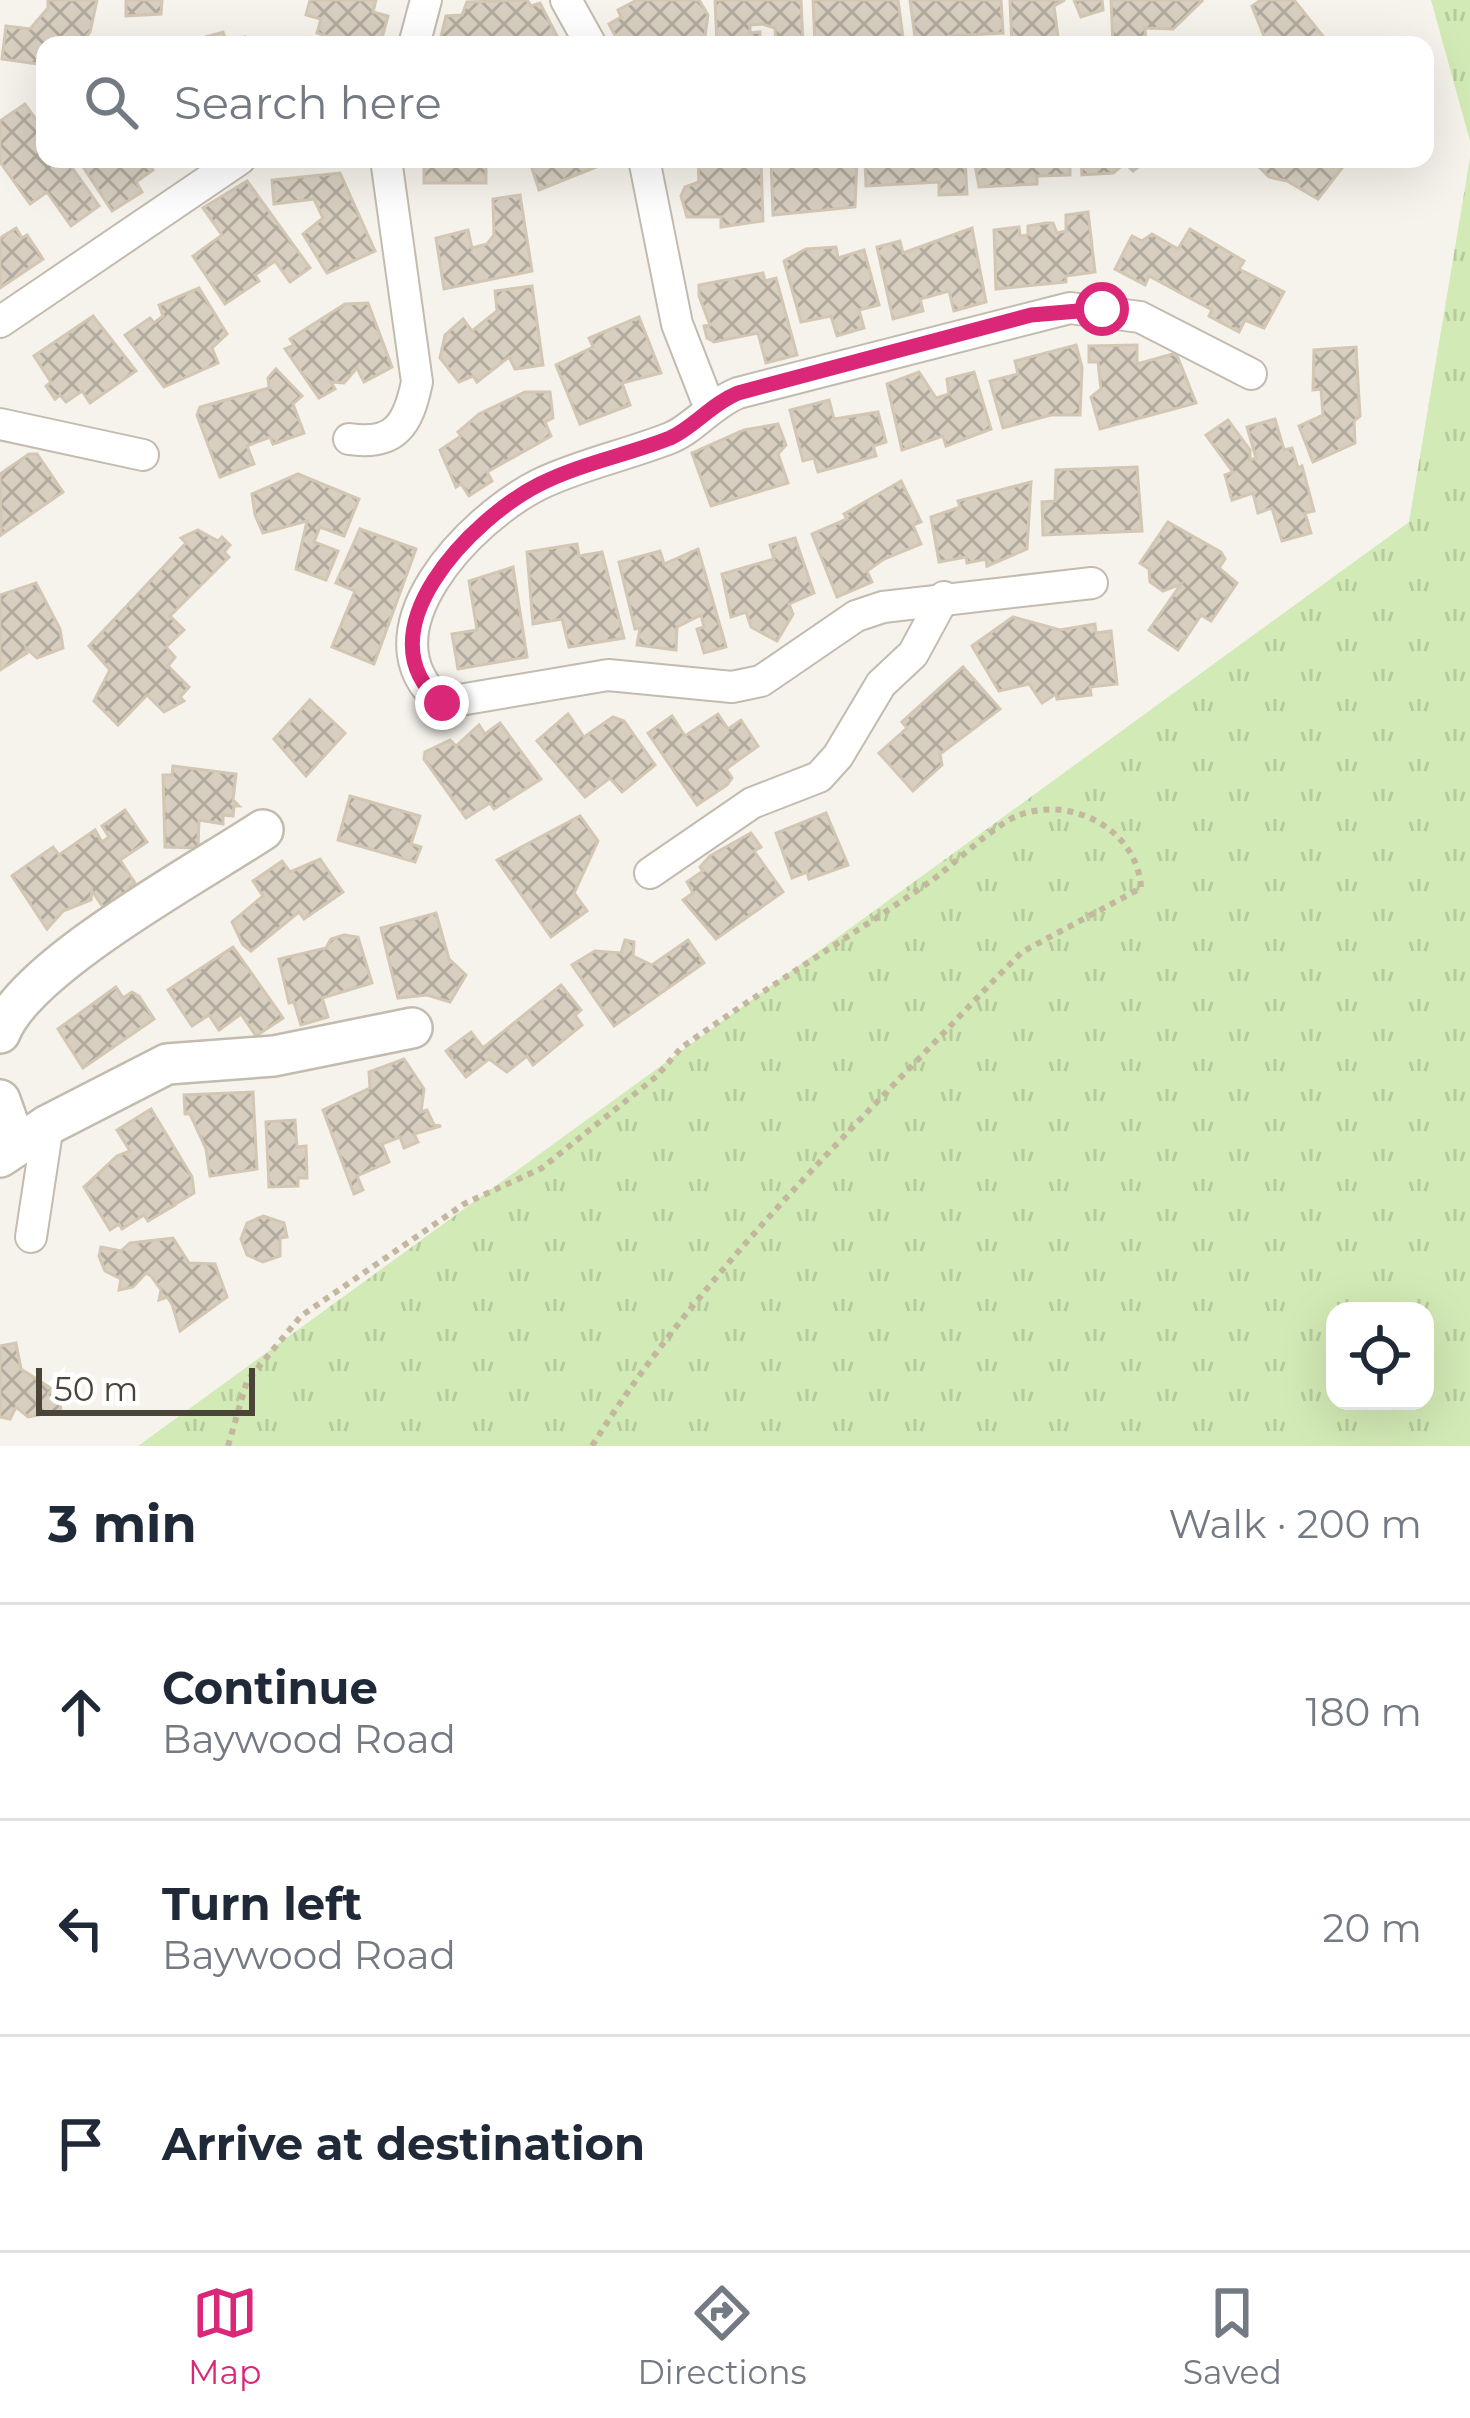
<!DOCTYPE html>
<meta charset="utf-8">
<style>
body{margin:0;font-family:Montserrat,sans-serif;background:#f6f6f7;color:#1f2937}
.controls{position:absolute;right:36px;bottom:36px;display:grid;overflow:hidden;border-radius:24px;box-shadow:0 12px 48px #0002}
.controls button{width:108px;height:108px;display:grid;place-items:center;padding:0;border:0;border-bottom:3px solid #e0e1e3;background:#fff;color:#1f2937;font:60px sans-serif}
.scale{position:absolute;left:36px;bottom:30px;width:219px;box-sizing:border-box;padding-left:12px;border:6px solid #4b4439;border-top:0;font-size:33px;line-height:42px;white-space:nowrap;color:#4b4439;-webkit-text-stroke:9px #fff;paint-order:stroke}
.stop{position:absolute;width:36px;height:36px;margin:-27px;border:9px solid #db2777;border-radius:50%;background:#fff}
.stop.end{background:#db2777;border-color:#fff;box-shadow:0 3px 12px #0008}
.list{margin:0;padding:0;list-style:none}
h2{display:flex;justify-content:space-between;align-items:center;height:156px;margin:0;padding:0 48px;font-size:51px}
h2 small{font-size:39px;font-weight:400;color:#747a83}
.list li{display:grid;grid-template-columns:78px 1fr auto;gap:36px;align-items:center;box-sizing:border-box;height:216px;padding:0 48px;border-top:3px solid #e0e1e3}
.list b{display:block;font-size:45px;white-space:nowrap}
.list p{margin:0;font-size:39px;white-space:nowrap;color:#747a83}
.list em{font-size:39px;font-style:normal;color:#747a83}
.icon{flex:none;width:66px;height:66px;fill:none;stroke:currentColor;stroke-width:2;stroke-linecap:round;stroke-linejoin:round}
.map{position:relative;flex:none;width:1470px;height:1446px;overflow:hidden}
.search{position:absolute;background:#fff;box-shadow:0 12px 48px #0002;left:36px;right:36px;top:36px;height:132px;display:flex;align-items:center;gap:30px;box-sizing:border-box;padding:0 42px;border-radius:24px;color:#747a83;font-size:45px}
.sheet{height:804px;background:#fff}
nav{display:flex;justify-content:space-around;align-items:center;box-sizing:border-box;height:168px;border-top:3px solid #e0e1e3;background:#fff;font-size:33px;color:#747a83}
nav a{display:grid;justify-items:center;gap:6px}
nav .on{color:#db2777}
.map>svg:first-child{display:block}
.grass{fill:url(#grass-tufts);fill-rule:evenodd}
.building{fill:url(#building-cross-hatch);stroke:#d3c7b4;stroke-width:3}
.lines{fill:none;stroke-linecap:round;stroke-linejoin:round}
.minor-casing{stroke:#c2bbae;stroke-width:34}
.tertiary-casing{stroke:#c2bbae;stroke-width:44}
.path{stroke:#c4b79f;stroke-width:6;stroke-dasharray:6 6;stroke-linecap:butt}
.minor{stroke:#fff;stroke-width:30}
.tertiary{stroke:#fff;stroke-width:39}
.route{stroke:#db2777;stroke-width:15}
</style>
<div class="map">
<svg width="1470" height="1446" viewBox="0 0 1470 1446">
<defs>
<pattern id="grass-tufts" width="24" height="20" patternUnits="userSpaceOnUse" patternTransform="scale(3)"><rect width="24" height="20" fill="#d2eab5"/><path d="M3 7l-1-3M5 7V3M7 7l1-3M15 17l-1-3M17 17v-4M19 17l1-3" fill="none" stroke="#b6ca9c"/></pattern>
<pattern id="building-cross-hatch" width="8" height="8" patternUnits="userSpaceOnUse" patternTransform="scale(3)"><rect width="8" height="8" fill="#d8cfc1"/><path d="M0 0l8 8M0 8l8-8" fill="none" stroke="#b1aa9e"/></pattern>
</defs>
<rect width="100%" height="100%" fill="#f6f3ec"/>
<g class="grass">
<path d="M1431,0h39v141z"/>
<path d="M1470,158v1288h-1332l1271,-924zM1335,1311h90v90h-90z"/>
</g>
<g class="building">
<path d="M48,0h49l-7,32 -11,13h-34v20l-43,-6 4,-33 24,3 18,-21z"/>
<path d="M126,0h36l-1,14 -35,2z"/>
<path d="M310,0h66l-3,12 15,4 -8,29h-23l-40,-12 4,-14 -15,-4z"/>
<path d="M527,0l4,6 9,-3 19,37 -9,5h-111l7,-29 16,-1 5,-13z"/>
<path d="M637,0h62l9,15 -3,21 -15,9h-70l-11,-21 12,-7 -3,-7z"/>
<path d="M715,0h86l2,45h-27l-1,-17 -13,-4 -12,1v8l10,-1v13h-43z"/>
<path d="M813,0h85l6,45h-89z"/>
<path d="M910,0h91l2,33 -54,3v9h-33z"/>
<path d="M1010,0h55l-11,6 5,39h-47z"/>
<path d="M1074,0h28l1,10 -22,7z"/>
<path d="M1111,0h90l1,1 -29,28 -28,-1 1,17h-33z"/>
<path d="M1261,0h33l36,45 -64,-4 -14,-35z"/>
<path d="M223,32l3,8 19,-3 3,8h-70z"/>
<path d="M25,104l20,28v27h21l33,47 -28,20 -24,-34 -17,12 -30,-42v-41z"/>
<path d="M78,159h67l8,11 -17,12 6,10 -30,19z"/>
<rect x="424" y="159" width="62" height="24"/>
<path d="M529,159h79l1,3 -70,28z"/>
<path d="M761,159l2,62 -42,6v-10h-34l-6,-21 4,-9 14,-5 -1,-23z"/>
<path d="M771,159h86l-2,48 -82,8z"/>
<path d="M865,159h100l2,35 -28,1v-13l-73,4z"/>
<path d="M974,159h96v16l-33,1v8l-58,3z"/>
<path d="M1081,159h68l-16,12 -8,-8 -12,10 -31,2z"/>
<path d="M1195,159h154l-31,40 -31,-18 -18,-4 -17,-17 -57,4z"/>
<path d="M340,173l35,78 -48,22 -24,-39 20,-16 -9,-19 -40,5 -2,-24z"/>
<path d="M247,181l63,87 -20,14 -15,-21 -20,14 4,6 -34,23 -32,-48 29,-21 -19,-27z"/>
<path d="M520,195l12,76 -88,18 -8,-51 32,-8 4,18 15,-4 7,-9 -1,-36z"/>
<path d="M1088,212l7,60 -29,4v6l-70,7 -2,-59 25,-3 1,9 8,-1v-9l18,-3h7l4,10 9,-2v-16z"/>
<path d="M16,228l6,10 5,-3 16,24 -43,29v-50z"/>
<path d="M972,228l14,74 -32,9 -5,-20 -29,8 3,12 -30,8 -16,-72 23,-6 3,12z"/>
<path d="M1190,229l54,32 -5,8 45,23 -20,36 -19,-8 -6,12 -30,-16 3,-6 -63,-34 -4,9 -30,-16 17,-33 10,5 10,-7 26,15z"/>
<path d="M836,247l2,11 26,-8 15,55 -20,5 5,18 -27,8 -6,-20 -30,6 -17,-61 22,-12z"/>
<path d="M763,273l2,8 11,-3 21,77 -31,8 -8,-30 -44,9 -7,-4 -3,-12 6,-1 -11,-29v-11z"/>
<path d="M532,286l11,79 -28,4 -6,-12 -32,25 -4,-6 -14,6 -19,-24 5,-23 18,-16 9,12 25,-20 -2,-20z"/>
<path d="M199,288l28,46 -15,14 6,15 -54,24 -39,-52 25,-17 4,5 9,-7 -4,-11z"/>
<path d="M368,303l24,64 -28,15 -7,-14 -13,15 -13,-1 4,7 -16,9 -34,-49 9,-4 -4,-6 55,-35z"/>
<path d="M93,316l43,55 -46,32 -8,-12 -16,11 -6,-7 -5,4 -9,-13 5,-4 -17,-26z"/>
<path d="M639,317l22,56 -39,10 8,22 -50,19 -24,-59 37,-18 -4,-9z"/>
<path d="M1076,345l6,22 -2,48h-29l-48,13 -13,-47 28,-7 -3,-13z"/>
<path d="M1137,345v19l39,-11 20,50 -96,26 -9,-32 10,-8 -3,-27h-9v-16z"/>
<path d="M1356,347l4,69 -6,5 1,22 -42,19 -14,-36 24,-11 -2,-26 -8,1 1,-40z"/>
<path d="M276,369l26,27 -9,8 11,29 -31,11 -3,-7 -23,9 7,18 -34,13 -23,-62 3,-8 69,-19 -1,-10z"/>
<path d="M919,372l17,26 13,-4 -2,-15 27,-7 17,57 -45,17 -3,-10 -41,14 -15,-66z"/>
<path d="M525,392h25l3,26 -8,4 6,14 -64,36 5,9 -23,15 -8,-12 -5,3 -16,-37 21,-14 -3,-4 21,-18z"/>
<path d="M829,400l5,19 44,-7 8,30 -13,4 3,10 -58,16 -4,-14 -11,3 -13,-51z"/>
<path d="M1275,419l9,31 8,-2 6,20 4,-2 12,45 -9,2 6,20 -29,8 -10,-33 -14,5 -5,-20 -21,7 -7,-25 8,-3 -27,-37 22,-15 22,30v10l6,-2 -9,-31z"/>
<path d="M778,424l8,21 -8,9 10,29 -77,23 -19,-53 52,-23z"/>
<path d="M29,454h8l26,38 -62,43 -1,-61z"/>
<path d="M1137,467l5,64 -99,4 -1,-33 13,-1 1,-31z"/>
<path d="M298,474l61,25 -15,37 -24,-9 -6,15 24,9 -12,29 -30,-11 11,-48 -44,12 -8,-18 -3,-21z"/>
<path d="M901,481l20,41 -8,3 8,19 -37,15 -17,12 5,11 -35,15 -25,-63 35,-15 -3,-5z"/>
<path d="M1031,482l-4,67 -40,17 -1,-7 -19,4 -1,-6 -27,5 -8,-45 29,-10 -2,-6z"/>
<path d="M1168,522l53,30 4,7 -6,9 18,15 -26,38 -10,-6 -23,35 -29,-20 32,-46 -18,7 -13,-9 -1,-13 -9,-6z"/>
<path d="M360,529l56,20 -42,115 -42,-17 23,-56 -19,-8z"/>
<path d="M198,530l20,11 4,-4 8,8 -6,7 5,5 -59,59 14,14 -18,17 9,10 -7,9 21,21 -9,10 4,4 -20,11 -17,-17 -29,30 -24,-24 16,-31 -21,-24 97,-103 -5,-5z"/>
<path d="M795,538l19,55 -25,11 4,10 -16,27 -26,-14 -5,-15 -15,5 -9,-43 52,-15 -4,-14z"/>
<path d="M577,544l2,12 23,-4 22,86 -55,9 -7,-28 -29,5 -6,-72z"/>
<path d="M698,549l28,98 -22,6 -7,-24 7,-2 -3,-12 -24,12 -1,23 -39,-5 3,-17 -5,1 -16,-67 41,-11 4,13z"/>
<path d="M513,567l14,90 -69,12 -6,-35 25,-4 -8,-49z"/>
<path d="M36,583l24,46 3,19 -26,10 -11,-10 1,5 -27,17v-75z"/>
<path d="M1013,617l47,13 35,-6 1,9 15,-2 6,53 -27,3 1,8 -34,4 -1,-5 -14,9 -13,-19 -30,7 -27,-45z"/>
<path d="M963,667l37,42 -60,45 2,11 -29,26 -34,-38 28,-25 -5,-6z"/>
<path d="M310,700l35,33 -39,43 -32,-37z"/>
<path d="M568,714l16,23 29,-20 11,4 31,44 -33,27 -12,-14 -25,19 -48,-56z"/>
<path d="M718,714l10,15 13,-9 17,26 -32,23 6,9 -5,7 -30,20 -49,-72 24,-17 13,20z"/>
<path d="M500,723l41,56 -47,30 -4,-6 -24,15 -42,-59 1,-7 25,-12 6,6 23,-21 6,9z"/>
<path d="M173,766l63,8 -3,26 6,6h-5l-1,10 -10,-1v9l-24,-4 -1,28 -33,-1 -2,-72h9z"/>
<path d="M350,796l70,20 -9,28 10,3 -6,15 -77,-22z"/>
<path d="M125,810l22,32 -27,18 15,23 -6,4 5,7 -27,19 -15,-22 -1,9 -28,11 -16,18 -35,-53 41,-29 6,8 36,-25 7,12 7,-5 -7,-11z"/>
<path d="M826,813l22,52 -39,14 -2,-7 -15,6 -16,-45z"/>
<path d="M580,816l18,25 -24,52 13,18 -36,26 -54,-77z"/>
<path d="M751,833l10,14 -7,4 29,41 -67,47 -33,-39 10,-7 -6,-11 16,-11 -3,-4 10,-11z"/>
<path d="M320,859l23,33 -39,27 -5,-7 -48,39 -8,-6 -11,-23 31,-26 -10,-15 29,-20 8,11z"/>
<path d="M436,913l13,46 17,16 -16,27 -23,-7 -29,3 -17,-70z"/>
<path d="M344,935l14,2 14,46 -50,15 6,19 -27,8 -7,-23 -5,1 -10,-44 47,-11 5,-9z"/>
<path d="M625,940l9,2 -1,14 19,9 36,-25 16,23 -90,63 -42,-61 23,-14 26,2z"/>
<path d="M233,947l50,71 -27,18 -15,-22 -22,16 -10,-15 -17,11 -24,-36z"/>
<path d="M561,985l20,25 -6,5 7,10 -49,40 -6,-9 -20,16 -18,-13 -23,18 -20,-26 25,-19 12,16z"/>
<path d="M116,987l7,11 9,-6 7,4 15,23 -71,49 -25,-39z"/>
<path d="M404,1059l20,30 -3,23 6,-2 7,15 7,1 -27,8 4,8 -14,6 -4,-11 -18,7 7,18 -32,14 6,14 -9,4 -31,-84 47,-22 -1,-16z"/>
<path d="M253,1092l4,77 -47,7 -4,-27 -16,-35h-5l-1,-19z"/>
<path d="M151,1109l41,68 2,16 -17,10 -6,-4 4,6 -27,16 -4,-6 -22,14 -3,-5 -9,6 -26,-43 33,-31 13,-5 -13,-21z"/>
<path d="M295,1120l2,27 9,-1 1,32h-9v8l-29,1 -3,-65z"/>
<path d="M263,1216l21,7 3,14 -7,1v18l-17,6 -16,-7 -6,-16 6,-16z"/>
<path d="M173,1238l16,25 26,1 12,33 -47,34 -8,-27 -5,-7 -8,3 2,-10 -10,-14 -5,-3 -13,14 -14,3 2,-11 -16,-8 -6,-15 2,-9 20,4 9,-8z"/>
<path d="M16,1343l5,26 31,20 -3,4 9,-2 3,20 -33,6 -12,-10 -6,12 -10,-2v-71z"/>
</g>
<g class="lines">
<g class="minor-casing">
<g id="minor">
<path d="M566,0l25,45"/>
<path d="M414,45l12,-45"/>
<path d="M644,159l33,165 32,82"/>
<path d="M0,322l240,-163"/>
<path d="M0,424l143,31"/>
<path d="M349,439c46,7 59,-14 68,-57l-31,-223"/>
<path d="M1092,583l-209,24 -27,9 -95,65 -29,6 -124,-12 -166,28c-84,-69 29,-185 98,-219 42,-20 87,-29 130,-46 23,-9 41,-34 68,-45l332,-85 70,9 111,57"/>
<path d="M650,873l102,-70 67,-26 19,-21 43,-72 32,-30 31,-57"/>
<path d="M31,1237l17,-112"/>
</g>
</g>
<g class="tertiary-casing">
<g id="tertiary">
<path d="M0,1033c26,-67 198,-160 263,-203"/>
<path d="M0,1100l16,45"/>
<path d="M0,1157l48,-32 119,-61 107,-8 138,-28"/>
</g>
</g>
<path class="path" d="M228,1446l19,-65 54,-65 163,-112 78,-36 115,-92 24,-28c81,-58 166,-109 247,-165 26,-18 63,-56 89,-67 54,-22 121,14 124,72l-119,64 -27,27c-141,150 -293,291 -403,467"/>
<use href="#minor" class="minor"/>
<use href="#tertiary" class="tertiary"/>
</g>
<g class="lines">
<path class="route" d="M442,703c-84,-69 30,-185 98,-219 42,-21 87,-29 130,-46 23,-10 41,-34 68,-45l293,-78 71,-6"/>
</g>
</svg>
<div class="controls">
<button><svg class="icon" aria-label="locate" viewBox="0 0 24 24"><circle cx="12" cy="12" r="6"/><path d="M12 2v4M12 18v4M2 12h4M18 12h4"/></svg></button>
</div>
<div class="scale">50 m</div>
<div class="stop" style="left:1102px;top:309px"></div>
<div class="stop end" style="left:442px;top:703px"></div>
<div class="search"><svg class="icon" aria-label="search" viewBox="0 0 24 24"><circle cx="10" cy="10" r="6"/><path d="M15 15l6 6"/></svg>Search here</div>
</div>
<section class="sheet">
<h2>3 min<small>Walk · 200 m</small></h2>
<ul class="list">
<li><svg class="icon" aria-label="ahead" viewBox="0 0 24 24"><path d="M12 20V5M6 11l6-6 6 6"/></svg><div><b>Continue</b><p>Baywood Road</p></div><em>180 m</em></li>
<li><svg class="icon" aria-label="left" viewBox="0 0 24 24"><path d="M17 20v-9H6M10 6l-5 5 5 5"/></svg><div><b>Turn left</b><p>Baywood Road</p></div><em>20 m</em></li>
<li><svg class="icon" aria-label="arrive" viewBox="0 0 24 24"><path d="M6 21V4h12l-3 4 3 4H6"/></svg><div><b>Arrive at destination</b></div></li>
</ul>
</section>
<nav>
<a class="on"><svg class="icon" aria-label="map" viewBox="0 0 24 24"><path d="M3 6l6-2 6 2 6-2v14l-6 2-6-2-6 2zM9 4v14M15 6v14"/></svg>Map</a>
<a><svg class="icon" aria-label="directions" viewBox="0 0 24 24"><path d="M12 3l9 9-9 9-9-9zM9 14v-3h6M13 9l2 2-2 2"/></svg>Directions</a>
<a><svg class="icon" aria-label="saved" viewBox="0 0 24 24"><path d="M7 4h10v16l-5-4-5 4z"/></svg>Saved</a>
</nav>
